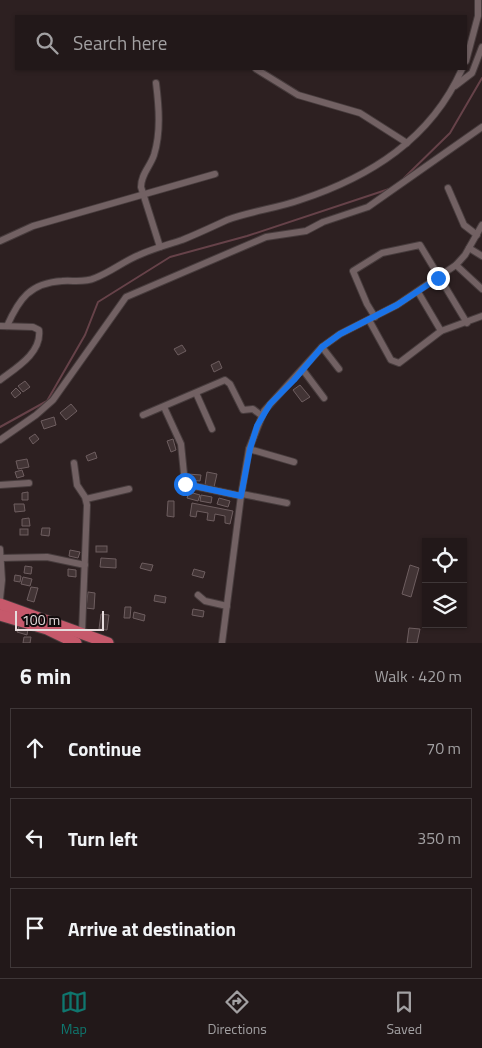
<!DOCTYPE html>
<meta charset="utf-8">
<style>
body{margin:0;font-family:"Titillium Web",sans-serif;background:#2e2526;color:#f1f3f6}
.controls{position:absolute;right:15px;bottom:15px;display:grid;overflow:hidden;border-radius:0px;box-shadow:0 1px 4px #0004}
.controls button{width:45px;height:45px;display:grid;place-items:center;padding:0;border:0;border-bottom:1px solid #3f3738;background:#221819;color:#f1f3f6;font:25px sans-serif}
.scale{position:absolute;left:15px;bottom:12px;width:89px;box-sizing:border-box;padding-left:5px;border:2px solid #e6dcdd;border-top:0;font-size:14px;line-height:18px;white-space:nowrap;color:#e6dcdd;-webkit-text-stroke:4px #110b0c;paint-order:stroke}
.stop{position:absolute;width:15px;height:15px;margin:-11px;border:4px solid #1a73e8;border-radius:50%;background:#fff}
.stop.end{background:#1a73e8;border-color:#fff;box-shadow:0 1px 5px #0008}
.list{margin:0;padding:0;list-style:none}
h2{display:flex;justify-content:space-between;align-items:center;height:65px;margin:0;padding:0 20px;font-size:21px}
h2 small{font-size:16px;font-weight:400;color:#a2a0a2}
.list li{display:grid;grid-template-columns:32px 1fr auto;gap:15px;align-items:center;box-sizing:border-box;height:80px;margin:0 10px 10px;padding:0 10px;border:1px solid #3f3738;border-radius:0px}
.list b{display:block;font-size:19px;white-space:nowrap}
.list em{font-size:16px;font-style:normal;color:#a2a0a2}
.icon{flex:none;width:28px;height:28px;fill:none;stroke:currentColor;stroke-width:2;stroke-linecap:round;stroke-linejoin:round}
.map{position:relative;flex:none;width:482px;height:643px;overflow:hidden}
.search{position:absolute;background:#221819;box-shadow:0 1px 4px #0004;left:15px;right:15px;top:15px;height:55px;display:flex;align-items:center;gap:12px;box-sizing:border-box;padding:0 18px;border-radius:0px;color:#a2a0a2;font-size:19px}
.sheet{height:335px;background:#221819}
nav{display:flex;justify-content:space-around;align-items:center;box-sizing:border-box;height:70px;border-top:1px solid #3f3738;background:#221819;font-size:14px;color:#a2a0a2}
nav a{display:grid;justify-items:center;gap:2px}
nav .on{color:#0f766e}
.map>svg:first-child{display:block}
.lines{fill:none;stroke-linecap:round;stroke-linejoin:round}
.stream{stroke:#664249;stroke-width:2}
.building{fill:#423435;stroke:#6e5e60}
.street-casing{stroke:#473c3d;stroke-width:8}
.highway-casing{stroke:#473c3d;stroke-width:13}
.street{stroke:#726163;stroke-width:6}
.highway{stroke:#c6596b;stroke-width:11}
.route{stroke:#1a73e8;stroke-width:6}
</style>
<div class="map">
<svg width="482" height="643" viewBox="0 0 482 643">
<rect width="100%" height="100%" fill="#2d2021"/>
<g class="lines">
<g class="stream">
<path d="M404,178l46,-45 32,-55"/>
<path d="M0,427l47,-26 38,-66 13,-33 72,-45 77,-21 142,-47"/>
</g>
</g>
<g class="building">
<path d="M182,345l4,6 -8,4 -4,-6z"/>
<path d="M219,361l3,7 -8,4 -3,-7z"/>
<path d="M25,381l5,6 -7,5 -5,-6z"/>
<path d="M300,385l10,12 -8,5 -9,-12z"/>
<path d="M16,388l5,5 -6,5 -4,-5z"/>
<path d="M71,404l6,7 -11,9 -6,-7z"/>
<path d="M54,417l2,8 -12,4 -3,-8z"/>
<path d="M35,434l4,5 -6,5 -4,-6z"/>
<path d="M173,439l3,11 -5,2 -4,-11z"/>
<path d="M95,452l2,6 -9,3 -2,-5z"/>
<path d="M27,459l2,8 -11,2 -2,-8z"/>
<path d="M22,470l2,6 -7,2 -2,-6z"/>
<path d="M207,472l10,2 -3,13 -9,-2z"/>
<path d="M188,474l13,1 -1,6 -13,-1z"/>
<path d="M28,492v8h-6v-7z"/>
<path d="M189,492l11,3 -2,6 -11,-3z"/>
<path d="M201,495l11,2 -1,6 -11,-2z"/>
<path d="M219,498l11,3 -2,6 -11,-3z"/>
<path d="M168,501h6v16l-7,-1z"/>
<path d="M192,503l41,8 -3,13 -5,-1v-7l-10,-2 -1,7 -7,-1 1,-7 -11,-2 -1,6 -6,-1z"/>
<path d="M14,504h10l1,7 -10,1z"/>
<path d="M29,518l1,8h-8v-7z"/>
<path d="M42,528h8l-1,8 -8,-1z"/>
<rect x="20" y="529" width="8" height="6"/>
<rect x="96" y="546" width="11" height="6"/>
<path d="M70,550l10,2 -2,6 -9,-2z"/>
<path d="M101,558l15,1v9l-16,-1z"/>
<path d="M142,563l11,2 -2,6 -11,-3z"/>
<path d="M410,565l9,3 -8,29 -9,-3z"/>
<path d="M25,566l7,1 -1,7 -7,-1z"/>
<path d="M68,569l8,1v7l-8,-1z"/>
<path d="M194,569l11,3 -2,6 -11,-3z"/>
<path d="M15,575l6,1 -1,6 -6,-1z"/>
<path d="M23,577l9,2 -2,7 -9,-2z"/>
<path d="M31,587l7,1 -4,14 -7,-2z"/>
<path d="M88,592l7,1 -1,16 -8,-1z"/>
<path d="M155,595l11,2 -1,6 -11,-2z"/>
<path d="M125,607h6l-1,11h-6z"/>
<path d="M193,609l11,2 -1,6 -11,-2z"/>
<path d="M134,612l11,3 -1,6 -11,-3z"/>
<path d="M101,614l8,1 -2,15 -8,-1z"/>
<path d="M19,626l9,3 -1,6 -10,-3z"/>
<path d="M409,628l11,1 -3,14h-10z"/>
<path d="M24,637h7l-1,6h-7z"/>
</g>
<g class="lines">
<g class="street-casing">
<g id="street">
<path d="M466,61l12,-45v-16"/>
<path d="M256,69l42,26 62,18 47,30"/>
<path d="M156,83c3,24 5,49 -2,72 -4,12 -13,19 -13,32l19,60"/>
<path d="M455,86l17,-13 10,-26"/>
<path d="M448,188l16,37 13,10"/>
<path d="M0,241l33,-15 182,-52"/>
<path d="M469,248l13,8"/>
<path d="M456,265l26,24"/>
<path d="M418,292l23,39"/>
<path d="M375,317l-8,-13 -14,-33 29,-18 38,-8 47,78"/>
<path d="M369,320l22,40 8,3 42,-32 41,-15"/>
<path d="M0,326l33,1 6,3c3,23 -23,38 -39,50"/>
<path d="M7,326c12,-27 23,-43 55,-45 11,-1 22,2 33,-3 16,-6 29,-17 44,-23 13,-6 28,-10 43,-15 15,-6 30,-13 45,-20 20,-8 51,-12 73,-20 70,-23 131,-61 162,-131"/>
<path d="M322,347l17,22"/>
<path d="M303,370l21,28"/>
<path d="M196,393l16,36"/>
<path d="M164,407l17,37 4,40 56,12"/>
<path d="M143,415l82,-35 5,4 13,26 10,-1 9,7"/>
<path d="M0,440l36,-25 17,-15 73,-103 140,-60 40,-6 17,-9 45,-15 114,-80"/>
<path d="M249,449l45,13"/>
<path d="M74,463l3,22 8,12 2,8 -5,127"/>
<path d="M0,485l29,-2"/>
<path d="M242,494l45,9"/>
<path d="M86,499l43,-10"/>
<path d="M0,549l2,31 -2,19"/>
<path d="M0,558l47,-1 38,8"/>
<path d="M198,595l7,6 22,5"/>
<path d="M222,643l19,-147 8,-47 15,-38 58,-64 18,-13 57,-29 59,-40 9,-10 17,-30"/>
</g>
</g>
<g class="highway-casing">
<g id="highway">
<path d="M0,604l108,39"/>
<path d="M0,615l47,14 29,14"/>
</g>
</g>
<use href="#street" class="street"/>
<use href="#highway" class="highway"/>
</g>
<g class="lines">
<path class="route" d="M185,484l56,12 9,-47 7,-23 13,-22 24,-24 28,-33 18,-13 57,-29 41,-27"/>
</g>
</svg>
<div class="controls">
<button><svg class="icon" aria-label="locate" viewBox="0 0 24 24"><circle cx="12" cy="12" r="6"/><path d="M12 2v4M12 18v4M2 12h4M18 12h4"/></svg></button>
<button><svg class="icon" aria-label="layers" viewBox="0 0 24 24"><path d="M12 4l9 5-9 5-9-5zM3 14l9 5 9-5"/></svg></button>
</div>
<div class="scale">100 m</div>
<div class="stop" style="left:185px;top:484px"></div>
<div class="stop end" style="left:438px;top:278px"></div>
<div class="search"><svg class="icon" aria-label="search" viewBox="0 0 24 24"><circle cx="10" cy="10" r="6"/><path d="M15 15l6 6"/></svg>Search here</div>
</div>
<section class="sheet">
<h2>6 min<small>Walk · 420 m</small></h2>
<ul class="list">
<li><svg class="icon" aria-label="ahead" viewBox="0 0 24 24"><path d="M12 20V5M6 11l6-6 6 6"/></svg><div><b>Continue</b></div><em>70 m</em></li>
<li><svg class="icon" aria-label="left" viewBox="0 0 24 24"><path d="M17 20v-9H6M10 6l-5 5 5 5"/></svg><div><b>Turn left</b></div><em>350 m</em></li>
<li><svg class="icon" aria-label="arrive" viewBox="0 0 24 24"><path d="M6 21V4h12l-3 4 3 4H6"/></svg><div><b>Arrive at destination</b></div></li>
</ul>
</section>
<nav>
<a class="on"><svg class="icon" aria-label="map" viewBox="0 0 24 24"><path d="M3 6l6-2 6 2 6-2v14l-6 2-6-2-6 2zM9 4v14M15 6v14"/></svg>Map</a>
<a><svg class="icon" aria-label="directions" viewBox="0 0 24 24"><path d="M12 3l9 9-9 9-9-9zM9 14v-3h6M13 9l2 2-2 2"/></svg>Directions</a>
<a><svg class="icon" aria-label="saved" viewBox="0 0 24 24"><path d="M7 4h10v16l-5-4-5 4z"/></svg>Saved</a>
</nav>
